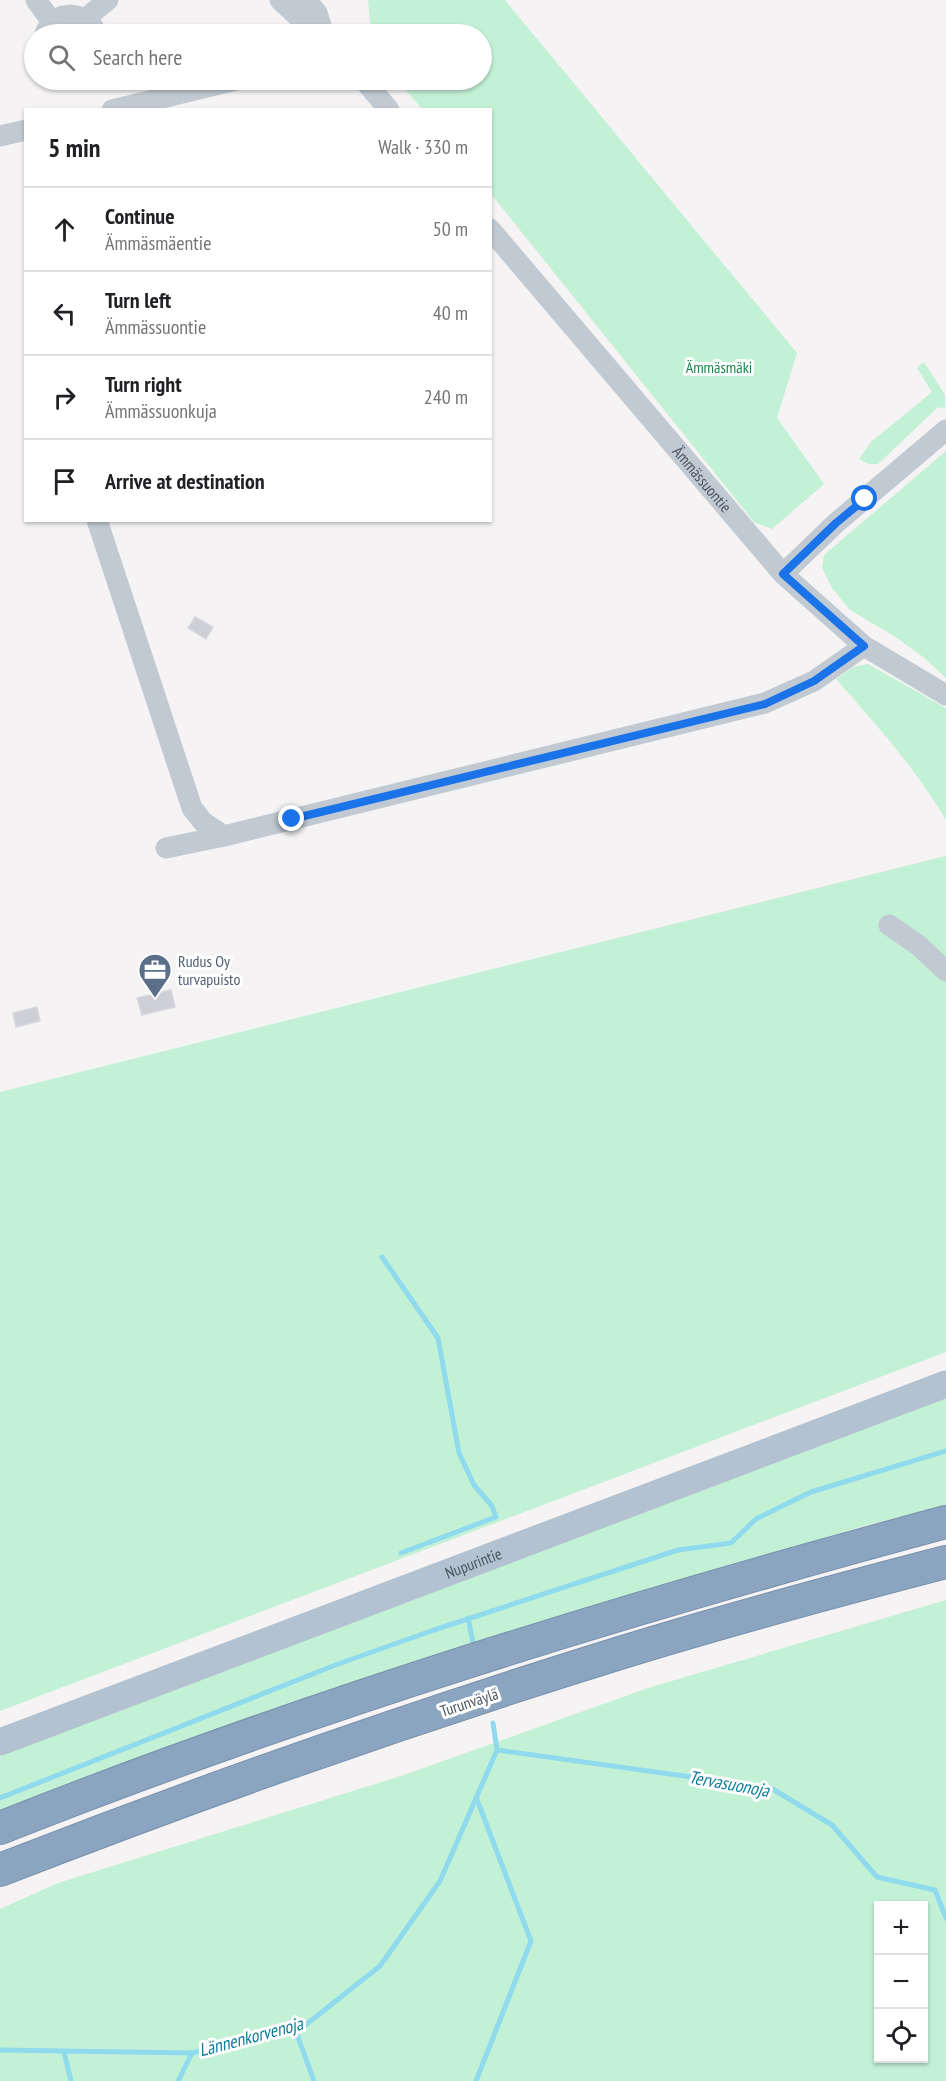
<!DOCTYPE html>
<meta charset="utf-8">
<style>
body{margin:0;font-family:"PT Sans Narrow",sans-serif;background:#f6f6f6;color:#202124}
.controls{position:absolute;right:18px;bottom:18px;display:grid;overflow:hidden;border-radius:0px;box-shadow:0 2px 4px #0004}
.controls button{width:54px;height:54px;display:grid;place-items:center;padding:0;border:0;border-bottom:2px solid #e0e0e0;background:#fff;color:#202124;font:30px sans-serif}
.stop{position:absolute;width:18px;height:18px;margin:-14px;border:4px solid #1a73e8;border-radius:50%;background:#fff}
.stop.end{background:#1a73e8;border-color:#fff;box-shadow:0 2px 6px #0008}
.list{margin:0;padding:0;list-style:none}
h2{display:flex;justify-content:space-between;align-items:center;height:78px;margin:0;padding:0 24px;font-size:26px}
h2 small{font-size:20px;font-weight:400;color:#757577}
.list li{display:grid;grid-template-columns:39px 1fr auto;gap:18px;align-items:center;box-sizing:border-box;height:84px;padding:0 24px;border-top:2px solid #e0e0e0}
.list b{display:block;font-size:22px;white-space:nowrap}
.list p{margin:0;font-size:20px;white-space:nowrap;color:#757577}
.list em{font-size:20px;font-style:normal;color:#757577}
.icon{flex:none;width:33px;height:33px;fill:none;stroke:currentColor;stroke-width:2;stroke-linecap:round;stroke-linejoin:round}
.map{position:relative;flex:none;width:946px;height:2081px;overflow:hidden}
.search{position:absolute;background:#fff;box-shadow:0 2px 4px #0004;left:24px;top:24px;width:468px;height:66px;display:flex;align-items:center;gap:15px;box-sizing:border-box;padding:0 21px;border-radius:33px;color:#757577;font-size:22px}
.panel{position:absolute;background:#fff;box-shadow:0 2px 4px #0004;left:24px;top:108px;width:468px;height:414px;border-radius:0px}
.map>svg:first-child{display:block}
.green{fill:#c3f1d5;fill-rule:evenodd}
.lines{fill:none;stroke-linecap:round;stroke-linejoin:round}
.stream{stroke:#90daee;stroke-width:5}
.building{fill:#cdcfd5;stroke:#d7d9de;stroke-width:1.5}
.highway-casing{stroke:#7690ad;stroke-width:34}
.minor{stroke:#c1cad2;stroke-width:21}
.major{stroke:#b3c2d1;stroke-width:27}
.highway{stroke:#8ba5c1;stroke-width:32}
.route{stroke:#1a73e8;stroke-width:8}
.labels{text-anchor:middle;stroke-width:6;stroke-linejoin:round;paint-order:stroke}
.park-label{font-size:16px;fill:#17864f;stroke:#fff}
.street-label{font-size:16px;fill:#4a5661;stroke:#fff}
.service-label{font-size:16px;fill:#4e5e75;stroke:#fff;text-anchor:start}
.water-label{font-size:18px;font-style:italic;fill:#0c7c9b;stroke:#fff}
</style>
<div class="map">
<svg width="946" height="2081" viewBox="0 0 946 2081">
<rect width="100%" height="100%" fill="#f5f3f3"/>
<g class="green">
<path d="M368,0h137l292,353 -20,65 47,66 -52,45 -18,-7 -263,-328 -1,-84 -68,-1 -25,-29h85v-46h-111z"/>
<path d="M924,362l21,33v14l-7,-2 -60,57h-9l-10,-5 12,-17 61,-50 -15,-24z"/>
<path d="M946,451v227l-24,-22 -28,-20 -44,-26 -18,-22 -10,-20 2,-13z"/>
<path d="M868,664l78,44v112c-30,-51 -71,-97 -110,-141l17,-12z"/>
<path d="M946,856v496l-946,359v-619z"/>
<path d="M946,1397v108l-82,21 -247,74 -617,214v-58z"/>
<path d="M946,1600v481h-946v-172l58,-26 346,-108 244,-87zM878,1906h46v152h-46z"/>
</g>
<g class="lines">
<g class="stream">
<path d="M382,1257l56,81 21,115 15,32 18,21 4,11 -95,36"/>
<path d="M468,1618l5,24"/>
<path d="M493,1723l4,27"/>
<path d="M497,1750l274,38 61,37 45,52 58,13 11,28"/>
<path d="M0,1798l338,-134 96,-34 244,-80 53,-7 25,-24 55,-27 135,-41"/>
<path d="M295,2029l19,52"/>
<path d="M0,2050l192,3 111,-26 77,-61 60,-85 57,-131"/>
<path d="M64,2052l7,29"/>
<path d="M178,2081l14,-28"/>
<path d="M476,2081l55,-140 -55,-144"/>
</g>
</g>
<g class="building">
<path d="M195,617l18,10 -7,12 -18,-11z"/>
<path d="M171,990l4,17 -33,8 -5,-17z"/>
<path d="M37,1007l3,14 -24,6 -3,-14z"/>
</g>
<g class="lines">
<g class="highway-casing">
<g id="highway">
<path d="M0,1828c308,-122 626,-220 946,-306"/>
<path d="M0,1870c205,-80 413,-153 623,-218 107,-33 215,-62 323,-90"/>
</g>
</g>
<g class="minor">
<path d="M36,0l16,22"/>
<path d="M280,0l27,25 14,9"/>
<path d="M306,0l11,13 7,21"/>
<path d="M85,19l23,-19"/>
<path d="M45,34c9,-26 42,-24 52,0"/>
<path d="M364,80l25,30"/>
<path d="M112,110l124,-30"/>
<path d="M0,136l26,-6"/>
<path id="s1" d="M490,229l293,345 81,72 82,49"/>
<path d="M97,520l95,288 11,14 21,14"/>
<path d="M783,574l53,-51 110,-93"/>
<path d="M166,848l58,-12 541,-133 49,-22 50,-35"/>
<path d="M889,925l29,20 28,26"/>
</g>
<path class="major" id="s2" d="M0,1742l946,-358"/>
<use href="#highway" class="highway"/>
</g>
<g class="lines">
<path class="route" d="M292,819l473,-115 49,-23 50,-35 -81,-72 53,-51 29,-24"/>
</g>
<defs>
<g id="office-pin" transform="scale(1.725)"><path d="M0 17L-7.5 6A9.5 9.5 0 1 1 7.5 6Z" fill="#5c6f8a" stroke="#fff"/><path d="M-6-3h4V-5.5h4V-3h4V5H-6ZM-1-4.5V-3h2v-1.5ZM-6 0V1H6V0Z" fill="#fff"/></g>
</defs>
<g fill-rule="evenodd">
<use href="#office-pin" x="155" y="970"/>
</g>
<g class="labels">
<g class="park-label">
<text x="719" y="373">Ämmäsmäki</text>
</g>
<g class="street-label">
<text dy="6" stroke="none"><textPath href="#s1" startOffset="328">Ämmässuontie</textPath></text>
<text dy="6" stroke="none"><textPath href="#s2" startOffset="506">Nupurintie</textPath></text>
<text transform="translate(469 1702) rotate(-18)" y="6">Turunväylä</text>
</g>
<g class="service-label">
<text x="178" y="967">Rudus Oy<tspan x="178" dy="18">turvapuisto</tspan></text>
</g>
<g class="water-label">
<text transform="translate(729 1784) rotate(10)" y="6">Tervasuonoja</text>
<text transform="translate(251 2037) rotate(-15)" y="6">Lännenkorvenoja</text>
</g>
</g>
</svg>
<div class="controls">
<button>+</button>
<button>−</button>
<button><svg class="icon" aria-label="locate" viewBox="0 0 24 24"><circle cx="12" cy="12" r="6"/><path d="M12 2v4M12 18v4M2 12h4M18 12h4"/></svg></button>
</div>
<div class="stop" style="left:865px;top:499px"></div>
<div class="stop end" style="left:292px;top:819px"></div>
<div class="search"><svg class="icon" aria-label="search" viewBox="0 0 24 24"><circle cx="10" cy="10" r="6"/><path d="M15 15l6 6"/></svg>Search here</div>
<section class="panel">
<h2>5 min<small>Walk · 330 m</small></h2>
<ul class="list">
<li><svg class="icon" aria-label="ahead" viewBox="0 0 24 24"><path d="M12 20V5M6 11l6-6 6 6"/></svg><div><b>Continue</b><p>Ämmäsmäentie</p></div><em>50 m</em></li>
<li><svg class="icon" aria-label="left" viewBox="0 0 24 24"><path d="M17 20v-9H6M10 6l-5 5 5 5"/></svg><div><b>Turn left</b><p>Ämmässuontie</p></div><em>40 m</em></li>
<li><svg class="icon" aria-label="right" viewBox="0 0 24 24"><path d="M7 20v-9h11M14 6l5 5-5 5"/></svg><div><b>Turn right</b><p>Ämmässuonkuja</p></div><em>240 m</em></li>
<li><svg class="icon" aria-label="arrive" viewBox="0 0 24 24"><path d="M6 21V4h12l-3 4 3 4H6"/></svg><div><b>Arrive at destination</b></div></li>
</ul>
</section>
</div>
